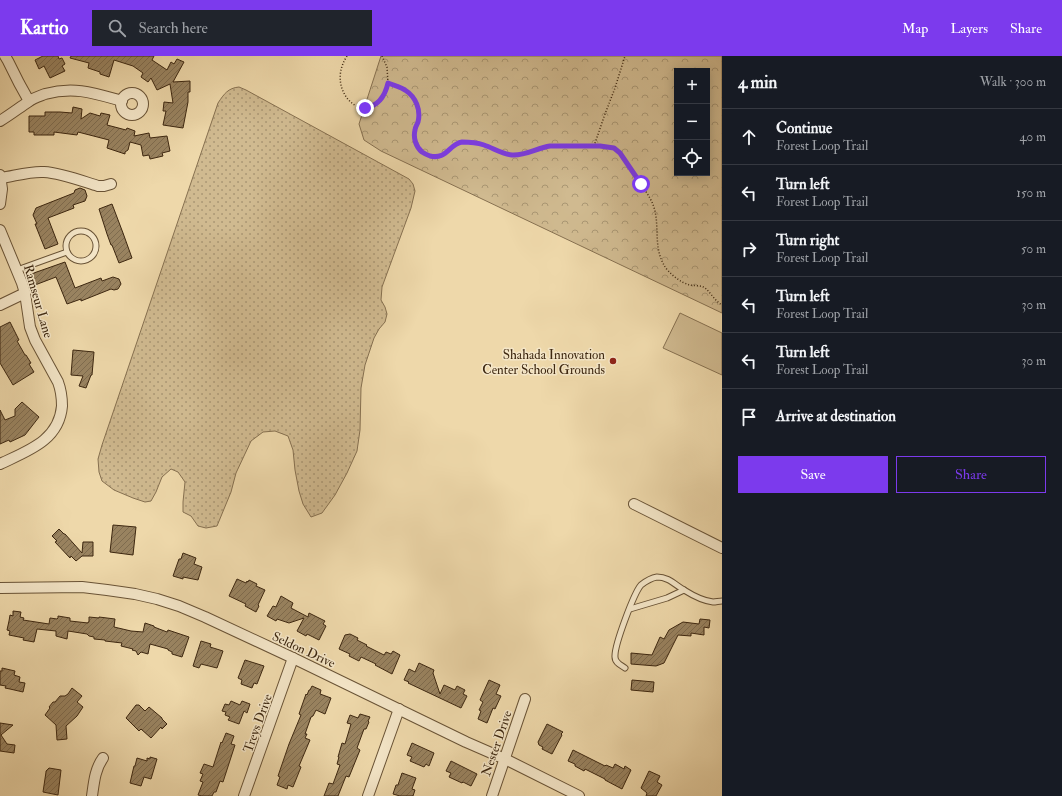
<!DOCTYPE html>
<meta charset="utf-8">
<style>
body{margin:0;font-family:"IM FELL Double Pica",serif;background:#20242c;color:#f1f3f6}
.controls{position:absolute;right:12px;top:12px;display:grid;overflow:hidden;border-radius:0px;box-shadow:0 2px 10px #0003}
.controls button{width:36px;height:36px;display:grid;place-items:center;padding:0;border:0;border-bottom:1px solid #363941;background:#171b24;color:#f1f3f6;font:20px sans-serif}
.stop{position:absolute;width:12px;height:12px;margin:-9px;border:3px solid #7c3aed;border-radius:50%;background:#fff}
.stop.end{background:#7c3aed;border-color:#fff;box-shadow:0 1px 4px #0008}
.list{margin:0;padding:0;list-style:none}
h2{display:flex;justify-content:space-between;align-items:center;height:52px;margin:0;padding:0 16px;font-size:17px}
h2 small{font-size:13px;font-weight:400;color:#9ea1a6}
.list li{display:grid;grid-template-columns:26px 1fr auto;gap:12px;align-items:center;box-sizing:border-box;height:56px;padding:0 16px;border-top:1px solid #363941}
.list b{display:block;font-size:15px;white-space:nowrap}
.list p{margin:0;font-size:13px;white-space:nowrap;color:#9ea1a6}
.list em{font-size:13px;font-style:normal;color:#9ea1a6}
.actions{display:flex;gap:8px;padding:12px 16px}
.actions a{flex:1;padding:9px 0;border:1px solid #7c3aed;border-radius:0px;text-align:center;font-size:14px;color:#7c3aed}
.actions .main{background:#7c3aed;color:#fff}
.icon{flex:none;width:22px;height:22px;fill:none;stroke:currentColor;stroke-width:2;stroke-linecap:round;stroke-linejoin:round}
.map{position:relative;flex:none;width:722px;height:740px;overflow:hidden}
header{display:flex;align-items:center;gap:24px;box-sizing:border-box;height:56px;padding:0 20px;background:#7c3aed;color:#fff}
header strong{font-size:19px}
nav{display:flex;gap:22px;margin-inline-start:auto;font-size:14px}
.search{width:280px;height:36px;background:#20242c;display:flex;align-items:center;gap:10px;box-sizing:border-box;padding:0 14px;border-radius:0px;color:#9ea1a6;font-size:15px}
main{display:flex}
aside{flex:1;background:#171b24}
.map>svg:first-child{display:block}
.grass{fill:url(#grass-dots);stroke:#867050}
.forest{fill:url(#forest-crowns);stroke:#867050;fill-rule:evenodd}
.park{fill:#d0ba90;stroke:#867050}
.building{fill:url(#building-hatch);stroke:#3d2710}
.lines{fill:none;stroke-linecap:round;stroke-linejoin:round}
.service-casing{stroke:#695336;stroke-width:7}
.minor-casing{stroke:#695336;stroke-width:12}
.path{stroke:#3d2710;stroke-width:1.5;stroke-dasharray:1 2;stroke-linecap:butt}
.service{stroke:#f4e6c8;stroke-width:5}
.minor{stroke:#f4e6c8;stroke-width:10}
.route{stroke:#7c3aed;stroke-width:5}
.poi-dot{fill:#8f2418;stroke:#f4e6c8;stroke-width:1.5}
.labels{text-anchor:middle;stroke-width:3;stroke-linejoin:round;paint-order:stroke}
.street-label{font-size:13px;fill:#3d2710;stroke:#f4e6c8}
.poi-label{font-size:13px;fill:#3d2710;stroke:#f4e6c8;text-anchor:end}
</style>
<header>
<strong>Kartio</strong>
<div class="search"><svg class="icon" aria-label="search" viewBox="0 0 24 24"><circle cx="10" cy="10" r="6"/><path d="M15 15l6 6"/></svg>Search here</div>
<nav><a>Map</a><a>Layers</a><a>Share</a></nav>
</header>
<main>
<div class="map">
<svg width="722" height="740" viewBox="0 0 722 740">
<defs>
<pattern id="grass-dots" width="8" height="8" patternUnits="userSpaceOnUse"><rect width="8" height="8" fill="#d0ba90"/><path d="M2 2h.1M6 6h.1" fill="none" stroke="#aa9774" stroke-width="1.8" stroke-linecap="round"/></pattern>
<pattern id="forest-crowns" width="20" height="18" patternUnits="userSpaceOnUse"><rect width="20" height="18" fill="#d0ba90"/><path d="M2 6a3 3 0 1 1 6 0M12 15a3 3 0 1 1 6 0" fill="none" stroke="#aa9774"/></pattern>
<pattern id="building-hatch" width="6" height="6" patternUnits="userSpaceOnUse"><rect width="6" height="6" fill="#998360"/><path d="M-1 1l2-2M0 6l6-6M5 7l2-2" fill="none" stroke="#7e6b4e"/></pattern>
</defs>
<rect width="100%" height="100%" fill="#eed8aa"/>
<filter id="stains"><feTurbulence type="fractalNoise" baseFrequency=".005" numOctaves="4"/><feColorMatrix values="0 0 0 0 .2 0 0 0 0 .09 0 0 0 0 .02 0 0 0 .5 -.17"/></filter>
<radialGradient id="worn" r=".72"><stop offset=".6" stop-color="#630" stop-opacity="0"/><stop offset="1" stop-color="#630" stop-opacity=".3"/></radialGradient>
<path class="grass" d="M239,31l7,3 163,89 4,5 2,7 -4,17 -29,79 -1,13 4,7 2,7 -2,8 -6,7 -5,9 -9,27 -4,23 -1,42 -3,21 -10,22 -12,22 -13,18 -11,4 -8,-13 -4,-13 -4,-21 -2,-20 -5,-14 -13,-5 -12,1 -12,9 -15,32 -5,19 -14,34 -11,2 -8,-2 -7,-10 -8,-4v-10l2,-20 -7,-10 -7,-3 -9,8 -6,15 -5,9 -6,1 -12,-4 -19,-8 -12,-9 -3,-9 -1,-13 4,-14 116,-342c6,-9 10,-15 21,-16z"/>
<path class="forest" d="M381,0h341v257l-341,-162 -17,-11 -5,-16zM677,15h30v102h-30z"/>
<path class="park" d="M680,257l42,20v42l-59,-27z"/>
<g class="building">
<path d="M43,0h15l1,3 3,-1 3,6 -3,2 3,5 -15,7 -6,-12 -5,3 -4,-9z"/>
<path d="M71,0h83l-2,4 15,10 4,-8 3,2 3,-5 7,3 -11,20 17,-1v11h-2v10l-5,26 -20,-3 3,-14h-3l1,-9 9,1 -3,-19 -13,6 -6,-12 -3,4 -7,-5 2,-4 -10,-7 -19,-6 -5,17 -9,-3v-2l-12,-4 1,-5 -19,-5z"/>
<path d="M73,51l9,2 -1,10 9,-6 10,3 1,-3 9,2 -3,10 19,5 1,-2 8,3 -1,5 15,-3 1,5 17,-2 3,15 -8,2 1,3 -13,3 -1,-4 -6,1 -2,-11 -11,-3 -2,8 -3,2v2l-18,-6 2,-8 -31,-8 -1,3 -23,-3v3h-20v-3h-5v-16h16v-4h15l12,1z"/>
<path d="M80,132l5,2 2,6 -2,5 -12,4 1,3 -26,10 10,26 -13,5 -10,-25h2l-4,-9 3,-7 38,-15 1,-3z"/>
<path d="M112,148l11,29 9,25 -13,5 -7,-18h-1l-4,-11 -8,-25z"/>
<path d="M65,206l10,26 26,-10 1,3 11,-4 6,2 2,5 -3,5 -4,1 -3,-1 -30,12v-2l-14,5 -11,-27 -21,8 -4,-11z"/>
<path d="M10,266l9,18 -2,1 8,14h1l5,8 -2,1 5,8 -21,13 -13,-22v-36z"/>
<path d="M73,294l21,2 -2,23h-1l-5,13 -7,-2 4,-10 -12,-1z"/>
<path d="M22,346l17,15 -14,18 -15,7 -1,-2 -9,4v-34l5,10 10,-4v-7z"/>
<path d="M113,469l23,2 -3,28 -23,-3z"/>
<path d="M59,473l5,5h1l17,19 1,-11h10v14h-11l-6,5 -5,-5 -1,2 -15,-16 2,-1 -5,-5z"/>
<path d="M183,497l13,5 -2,6 8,3 -4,13 -15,-3v2l-10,-3 6,-17h2z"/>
<path d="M237,523l9,4 1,-2 1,1 1,-2 8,4 -1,2 9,4 -7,15 1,1 -3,6 -11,-6 1,-2 -17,-8z"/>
<path d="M281,540l12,7 -2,5 17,9 1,-4 16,8 -2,3 3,2 -7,14 -12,-6 -1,2 -9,-5 7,-13 -15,5 -12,-4 -1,2 -9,-5 6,-10 3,1z"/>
<path d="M13,555l8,1 -1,5 4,1 -1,2 26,4 1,-6 7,1 1,-1v-2l12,2v3l18,2v-1h1v-5l10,1v-1l16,2 -1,8 17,4 12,1 2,-9 9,3v1l13,5 1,-2 21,7 -7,20 -10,-3v-2l-4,-2v-1l-18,-5 -2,10 -7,-2 -3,3 -2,-4 -4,-1 1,-1 -12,-3 1,-3 -17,-2v-1l-11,-1v-2l-5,-1 -2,-2 -19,-3 -1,8 -11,-3v-5l-19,-2 -3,13 -11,-2 1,-2 -15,-3 1,-4 -3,-1 2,-9 1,-6 3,1z"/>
<path d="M700,563l10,1 -1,8 -5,-1v8l-13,-2v3l-13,-1 -14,28 -8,3 -25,-2v-11l21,2 8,-18 4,2 5,-9 14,-8 16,2z"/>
<path d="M350,578l8,4 -1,2 10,5 -1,1 18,9 2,-3 5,2 2,-3 7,4 -8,19 -17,-9 1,-1 -15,-7 -2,4 -10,-5 1,-2 -11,-5 6,-14z"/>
<path d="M201,585l10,3 -1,3 13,4 -6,17 -16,-4 -2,4 -6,-2z"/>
<path d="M245,604l19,6 -7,18 -3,-1 -2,5 -11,-4 1,-4 -4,-2z"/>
<path d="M419,607l15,7 -1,3 7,21 4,-9 11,5 2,-4 8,4 -2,4 4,2 -6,12 -53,-25 1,-1 -5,-2 5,-11 6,3z"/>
<path d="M2,612l13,3 -1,4 6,2 -1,5 6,1 -2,9 -13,-3 -5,-1 1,-2 -6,-1v-14h2z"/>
<path d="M489,624l11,5 -4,9 5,2 -6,13 -2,-1 -6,15 -9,-4 3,-8 -2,-1 4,-8 -3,-2z"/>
<path d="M632,624l22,2 -1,10 -22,-2z"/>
<path d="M312,630l9,4 -1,4 11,4 -6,16 -9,-4 -3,6 -2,1 -6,17h2l-2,4 5,2 -11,26 2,1 -8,20 -5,-2 -1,4 -10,-4 3,-8 -2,-1 11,-32 12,-29 -2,-1 7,-20 1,1 2,-5h1z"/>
<path d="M72,632l10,8 -5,6 6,5 -6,9 -11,10 1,13 -10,1 -1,-15 -11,-10 5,-7 -1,-1 4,-5h2l5,-6h5l3,-2z"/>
<path d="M231,645l9,4 2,-4 8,3 -3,9 -3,-2 -5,13 -11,-4 2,-3 -5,-2 1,-3 -4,-1 3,-7 4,1z"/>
<path d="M136,649h3l6,6 4,-4 13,11v1l5,5 -5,5 -1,-2 -10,11 -10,-9 -2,2 -13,-13z"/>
<path d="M360,658l10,3 -2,4 1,1 -3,7h-2l-7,19 3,2 -11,27 -3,-1 -8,20h-14l5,-13 4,1 7,-19 -3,-1 2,-7h-1l4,-14 3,1 6,-20 -4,-1 3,-8 8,3z"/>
<path d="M0,667l13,2 -12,10 6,9 8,1 -1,8 -14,-2z"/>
<path d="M547,668l16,8 -2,2 1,1 -10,19 -10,-5 1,-2 -4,-2 -1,-3z"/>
<path d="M226,677l8,3 -3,8 4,1 -12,37 -3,-1 -4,11h-2l-2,4h-10l-4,-1 5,-13 -3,-1 3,-7 -3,-1 4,-9 9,3 8,-25 1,1z"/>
<path d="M412,687l22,10 -5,13 -3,-2 -2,3 -14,-6 2,-4 -5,-2z"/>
<path d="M573,694l32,16 1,-1 7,3 2,-4 9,5 1,-3 6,4 -9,19 -17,-9v-1l-20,-10 -1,2 -9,-5v-2l-7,-3z"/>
<path d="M150,701l7,2 -6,20 -7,-2 -3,9 -11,-3 4,-17h1l2,-8 10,3v-3l3,1z"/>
<path d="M451,705l26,13 -6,12 -8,-4 -1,1 -13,-6 2,-4 -5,-2z"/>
<path d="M49,712l12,2 -3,25 -15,-3 3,-20v-1z"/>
<path d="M649,715l11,5 -3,6 5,3 -6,11h-10l1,-3 -6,-5z"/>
<path d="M402,717l14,5 -4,11 3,1 -2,6h-13l-7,-2 3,-9h2z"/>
</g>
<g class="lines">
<g class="service-casing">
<g id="service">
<circle cx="81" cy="190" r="15"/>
<path d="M17,214l50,-18"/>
<path d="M630,553l37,-11 17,-8"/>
<path d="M625,612c-4,-3 -10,-5 -10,-11 -1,-11 19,-64 26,-72 5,-4 10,-7 16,-8 12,0 18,8 27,13 8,5 20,11 29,12 3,0 6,-1 9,-1"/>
</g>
</g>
<g class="minor-casing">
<g id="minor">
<path d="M5,0l3,5 11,22 10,18"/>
<circle cx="132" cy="48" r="11"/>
<path d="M0,65c10,-6 19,-13 28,-19 5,-4 12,-6 17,-8 29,-8 49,-1 77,7"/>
<path d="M0,119l2,14 -2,15"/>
<path d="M1,122c14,-2 29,-7 43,-6 17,1 38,9 54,14h6l7,-2"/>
<path d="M0,174l22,53 3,10 5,34 5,13 23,42c3,8 4,15 4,24 -3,35 -35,45 -62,58"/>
<path d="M0,249l25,-12"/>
<path d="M634,448l88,44"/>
<path d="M0,532l82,-1 25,3 28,4 22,5 22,7 26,11 88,41 173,84 39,17 74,37"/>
<path d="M92,740c2,-14 3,-27 11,-38"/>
<path d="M244,740l49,-138"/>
<path d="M368,740l31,-87"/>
<path d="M492,740l33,-97"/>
</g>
</g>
<g class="path">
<path d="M347,0c-26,40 30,80 41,27"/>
<path d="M382,0l5,11 1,16c6,2 12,4 17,7 11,7 16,20 13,32 -1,3 -3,5 -3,8 -2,8 0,17 7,22 2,2 5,3 8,4 17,4 19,-12 32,-14 6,0 16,1 22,3 9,3 18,9 28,10 13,1 25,-7 38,-9 18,0 37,-1 55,0 3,1 7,0 9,2 9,4 17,21 22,29 7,11 16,21 19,34 4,18 -1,37 9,54 4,8 17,18 26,20 5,1 11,0 15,3 6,5 10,13 17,17"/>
<path d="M594,90l11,-32 10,-26 10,-32"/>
</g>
<use href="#service" class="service"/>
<use href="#minor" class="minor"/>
</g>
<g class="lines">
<path class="route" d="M365,52c14,-2 20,-12 23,-25 6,2 12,4 17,7 11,7 16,20 13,32 -1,3 -3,5 -3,8 -2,8 1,17 7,22 3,2 5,3 8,4 17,4 19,-12 32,-14 6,0 16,1 22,3 9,3 18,9 28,10 13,1 25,-7 38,-9h50l14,2 6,5 21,31"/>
</g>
<circle class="poi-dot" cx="613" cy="305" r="4"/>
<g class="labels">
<g class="street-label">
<text transform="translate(39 245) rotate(74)" y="5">Ramseur Lane</text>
<text transform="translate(304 593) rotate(25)" y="5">Seldon Drive</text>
<text transform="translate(257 667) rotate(-70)" y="5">Treys Drive</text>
<text transform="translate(496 687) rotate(-71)" y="5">Nester Drive</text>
</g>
<g class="poi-label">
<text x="605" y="303">Shahada Innovation<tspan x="605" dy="15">Center School Grounds</tspan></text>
</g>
</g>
<rect width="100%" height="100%" filter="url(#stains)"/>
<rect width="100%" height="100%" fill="url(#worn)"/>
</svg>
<div class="controls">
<button>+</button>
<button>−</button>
<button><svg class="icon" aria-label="locate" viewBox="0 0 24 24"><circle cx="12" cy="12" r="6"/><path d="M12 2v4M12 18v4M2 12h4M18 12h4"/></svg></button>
</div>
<div class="stop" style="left:641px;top:128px"></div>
<div class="stop end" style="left:365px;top:52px"></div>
</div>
<aside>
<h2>4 min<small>Walk · 300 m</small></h2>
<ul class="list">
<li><svg class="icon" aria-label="ahead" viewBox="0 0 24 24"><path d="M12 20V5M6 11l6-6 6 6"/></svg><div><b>Continue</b><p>Forest Loop Trail</p></div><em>40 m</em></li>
<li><svg class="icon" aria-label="left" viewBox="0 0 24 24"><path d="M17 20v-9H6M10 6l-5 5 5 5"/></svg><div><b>Turn left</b><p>Forest Loop Trail</p></div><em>150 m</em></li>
<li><svg class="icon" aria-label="right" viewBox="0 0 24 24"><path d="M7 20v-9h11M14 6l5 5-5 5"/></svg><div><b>Turn right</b><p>Forest Loop Trail</p></div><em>50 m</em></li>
<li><svg class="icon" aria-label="left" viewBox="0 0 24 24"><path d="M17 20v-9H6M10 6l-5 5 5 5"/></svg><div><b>Turn left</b><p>Forest Loop Trail</p></div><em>30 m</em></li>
<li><svg class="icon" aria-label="left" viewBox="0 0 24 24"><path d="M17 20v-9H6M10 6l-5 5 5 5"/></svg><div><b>Turn left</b><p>Forest Loop Trail</p></div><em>30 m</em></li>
<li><svg class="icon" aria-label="arrive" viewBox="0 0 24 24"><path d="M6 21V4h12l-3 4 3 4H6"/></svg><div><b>Arrive at destination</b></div></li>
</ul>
<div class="actions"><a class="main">Save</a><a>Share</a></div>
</aside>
</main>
